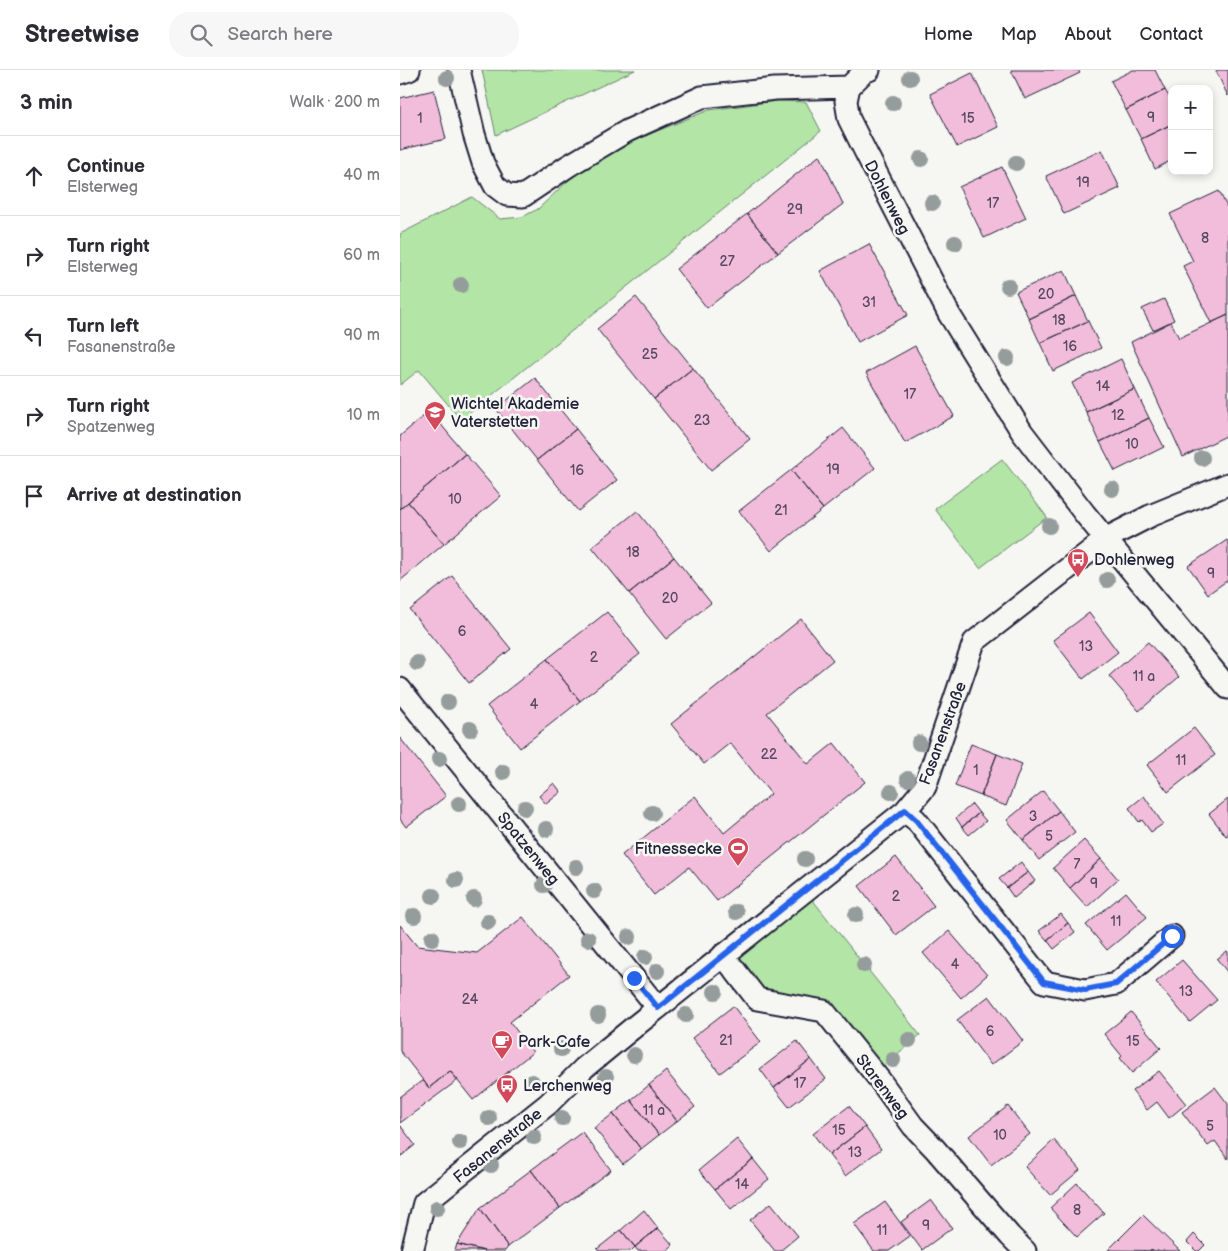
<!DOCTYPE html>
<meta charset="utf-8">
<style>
:root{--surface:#fff;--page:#f7f7f7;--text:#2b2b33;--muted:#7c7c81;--line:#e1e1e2}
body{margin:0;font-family:"Balsamiq Sans",sans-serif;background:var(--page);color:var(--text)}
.controls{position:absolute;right:15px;top:15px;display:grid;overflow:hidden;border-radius:10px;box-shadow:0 2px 8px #0003}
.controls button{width:45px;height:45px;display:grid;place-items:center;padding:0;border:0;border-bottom:1px solid var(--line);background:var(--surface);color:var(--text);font:25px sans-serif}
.stop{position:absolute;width:15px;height:15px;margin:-11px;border:4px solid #2563eb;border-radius:50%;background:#fff}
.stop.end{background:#2563eb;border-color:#fff;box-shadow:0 1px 5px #0008}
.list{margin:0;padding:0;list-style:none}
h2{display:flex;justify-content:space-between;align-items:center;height:65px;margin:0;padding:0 20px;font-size:21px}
h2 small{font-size:16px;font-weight:400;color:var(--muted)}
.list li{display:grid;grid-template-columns:32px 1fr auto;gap:15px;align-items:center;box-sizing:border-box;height:80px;padding:0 20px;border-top:1px solid var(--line)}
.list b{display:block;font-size:19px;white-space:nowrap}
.list p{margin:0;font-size:16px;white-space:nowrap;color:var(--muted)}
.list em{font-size:16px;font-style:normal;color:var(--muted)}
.icon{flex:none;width:28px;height:28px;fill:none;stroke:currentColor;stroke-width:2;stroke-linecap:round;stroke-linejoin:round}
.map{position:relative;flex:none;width:828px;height:1181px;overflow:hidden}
header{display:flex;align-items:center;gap:30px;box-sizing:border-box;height:70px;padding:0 25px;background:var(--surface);border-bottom:1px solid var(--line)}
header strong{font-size:24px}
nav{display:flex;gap:28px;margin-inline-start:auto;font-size:18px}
.search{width:350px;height:45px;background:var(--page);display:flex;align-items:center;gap:12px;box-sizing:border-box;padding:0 18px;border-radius:20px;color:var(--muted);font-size:19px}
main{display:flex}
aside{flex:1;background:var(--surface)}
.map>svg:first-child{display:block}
.green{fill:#b2e5a6;stroke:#6a8470}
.building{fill:#f1bdda;stroke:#22223b}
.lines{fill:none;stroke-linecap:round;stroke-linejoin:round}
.street-casing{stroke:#22223b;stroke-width:25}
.street{stroke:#f6f6f2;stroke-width:21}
.tree{fill:#959c9c}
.route{stroke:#2563eb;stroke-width:6}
.labels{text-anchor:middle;stroke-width:5;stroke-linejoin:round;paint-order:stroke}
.number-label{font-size:14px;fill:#564963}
.street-label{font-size:16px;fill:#22223b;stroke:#f6f6f2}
.poi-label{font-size:16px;fill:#22223b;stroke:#f6f6f2;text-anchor:start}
</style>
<header>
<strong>Streetwise</strong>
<div class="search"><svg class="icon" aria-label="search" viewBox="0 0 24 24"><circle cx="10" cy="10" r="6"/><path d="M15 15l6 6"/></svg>Search here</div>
<nav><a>Home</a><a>Map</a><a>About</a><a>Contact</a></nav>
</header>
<main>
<aside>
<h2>3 min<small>Walk · 200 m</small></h2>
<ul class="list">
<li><svg class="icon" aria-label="ahead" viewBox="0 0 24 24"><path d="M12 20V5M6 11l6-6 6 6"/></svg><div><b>Continue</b><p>Elsterweg</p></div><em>40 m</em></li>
<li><svg class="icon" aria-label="right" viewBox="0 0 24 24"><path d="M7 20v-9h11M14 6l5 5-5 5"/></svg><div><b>Turn right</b><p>Elsterweg</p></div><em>60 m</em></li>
<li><svg class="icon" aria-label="left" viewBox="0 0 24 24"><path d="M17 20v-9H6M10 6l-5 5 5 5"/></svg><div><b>Turn left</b><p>Fasanenstraße</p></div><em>90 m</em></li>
<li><svg class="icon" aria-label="right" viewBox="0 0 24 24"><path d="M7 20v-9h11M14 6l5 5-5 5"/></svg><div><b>Turn right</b><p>Spatzenweg</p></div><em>10 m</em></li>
<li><svg class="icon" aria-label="arrive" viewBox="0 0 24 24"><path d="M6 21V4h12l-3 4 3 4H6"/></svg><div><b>Arrive at destination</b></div></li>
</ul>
</aside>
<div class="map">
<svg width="828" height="1181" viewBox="0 0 828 1181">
<rect width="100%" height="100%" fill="#f6f6f2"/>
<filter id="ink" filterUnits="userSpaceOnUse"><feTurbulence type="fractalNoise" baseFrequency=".02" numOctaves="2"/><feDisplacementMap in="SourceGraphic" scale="10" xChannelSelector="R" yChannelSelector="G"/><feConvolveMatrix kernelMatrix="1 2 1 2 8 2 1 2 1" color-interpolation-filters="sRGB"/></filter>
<g filter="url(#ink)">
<path class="green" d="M82,0H235L96,65Z
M377,31L406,32L421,61L61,350L19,300L0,315V164L72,127L100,149L122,147L138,139L173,106L230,72L309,40Z
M602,389L647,447L580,498L535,439Z
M411,828L520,965L482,997L428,931L363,923L336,888Z"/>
<path class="building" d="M611,0H678L680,3L625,29Z
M733,0H755L765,20L726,40L711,11Z
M818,0H828V26L816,1Z
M572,3L598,57L557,77L530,24Z
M34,20L46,69L0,80V28Z
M765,20L772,32V54L741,69L726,40Z
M772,54V90L755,99L741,69Z
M702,80L720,118L664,144L646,106Z
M420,85L443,134L378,183L347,144Z
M602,97L626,148L584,168L559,117Z
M819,121L828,139V245L811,253L783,196L793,191L770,144Z
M347,144L378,183L307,238L276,199Z
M469,174L508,245L458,272L420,201Z
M664,200L676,226L629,249L616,222Z
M676,226L688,251L640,273L629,249Z
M236,227L293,298L254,329L197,259Z
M764,229L774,250L753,260L742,239Z
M828,245V365L783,387L731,272L771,252L779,268Z
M688,251L701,278L653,301L640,273Z
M515,276L554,346L505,373L466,303Z
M721,289L735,319L686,342L672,313Z
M293,298L350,369L311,400L254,329Z
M135,308L176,359L137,390L96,339Z
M735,319L749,348L700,372L686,342Z
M30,341L65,384L0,439V366Z
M749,348L764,377L715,401L700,372Z
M443,358L475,398L423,439L391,400Z
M176,359L217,410L178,441L137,390Z
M65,384L101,426L44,474L8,432Z
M391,400L423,439L371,481L339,441Z
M8,432L44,474L0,511V439Z
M237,441L274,487L229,523L192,477Z
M827,470L828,472V510L808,524L788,496Z
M274,487L311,533L266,569L229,523Z
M52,506L111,579L69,613L10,540Z
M207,542L240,584L180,631L147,589Z
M689,543L718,582L683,609L653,570Z
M401,549L433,590L367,643L408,694L434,673L465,712L317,831L289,797L254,825L222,785L295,726L324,763L371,724L330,673L304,694L271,654Z
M748,572L779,607L739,641L709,606Z
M147,589L180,631L120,678L87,636Z
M794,658L815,685L768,722L747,695Z
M0,668L46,726L6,757L0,749Z
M571,674L597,684L581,726L555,716Z
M597,684L622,694L606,736L581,726Z
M154,713L161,722L146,734L139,726Z
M643,721L659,741L623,770L607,750Z
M744,726L763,754L751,762L742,750L739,752L729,738Z
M828,729V765L826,766L809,744Z
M572,734L579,743L562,757L556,748Z
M659,741L675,762L639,790L623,770Z
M579,743L586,751L569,765L562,757Z
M684,770L701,789L670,818L653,798Z
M496,787L534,836L496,865L459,816Z
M701,789L718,809L687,837L670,818Z
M621,792L628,802L607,818L599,809Z
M628,802L635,811L614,828L607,818Z
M726,822L747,847L707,880L686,855Z
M661,844L668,853L647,870L639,861Z
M123,847L169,905L110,952L133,982L73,1030L50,1001L29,1018L0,981V855L17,876L77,883Z
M668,853L675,862L654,879L647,870Z
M549,861L587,905L561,928L523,883Z
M827,881L828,882V903L817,889Z
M782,890L817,930L790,952L756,912Z
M589,926L623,971L591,995L557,950Z
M333,936L361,972L320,1003L292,968Z
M731,942L761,978L732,1003L720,988L722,986L704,964Z
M397,971L411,989L374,1018L360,999Z
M411,989L426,1009L389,1037L374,1018Z
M50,1001L58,1010L0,1053V1027L23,1010L29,1018Z
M266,1001L295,1037L277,1051L249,1015Z
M759,1001L786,1034L769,1048L757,1032L747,1040L732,1021Z
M249,1015L277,1051L259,1065L231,1030Z
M815,1017L828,1034V1089L815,1071L808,1076L782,1042Z
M231,1030L259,1065L241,1079L213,1044Z
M449,1036L465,1057L429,1085L413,1064Z
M608,1036L630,1064L591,1095L569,1066Z
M213,1044L241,1079L223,1094L194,1058Z
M0,1055L15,1075L0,1087Z
M465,1057L481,1079L445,1106L429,1085Z
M182,1062L211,1100L160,1138L131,1100Z
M337,1069L353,1089L315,1119L299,1100Z
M654,1070L680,1100L650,1125L625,1097Z
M353,1089L369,1109L331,1139L315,1119Z
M131,1100L160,1138L108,1177L80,1138Z
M677,1113L704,1143L677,1167L650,1138Z
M531,1130L552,1158L522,1180L501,1152Z
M485,1132L510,1166L489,1181H474L454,1154Z
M371,1133L398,1166L380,1181H375L350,1150Z
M80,1138L108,1177L105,1181H84L57,1174Z
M244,1140L258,1158L235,1177L221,1160Z
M743,1145L780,1181L708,1180Z
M258,1158L273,1175L266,1181H238L235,1177Z
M221,1160L235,1177L231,1181H199L197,1179Z
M794,1164L805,1175L799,1181H796L787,1172Z
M57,1174L84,1181H55Z"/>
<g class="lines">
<g class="street-casing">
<path id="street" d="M59,0L74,64L83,93L95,116L107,125L123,126L168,96L227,61L302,27L375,19L449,17
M0,3L9,0
M449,17L446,31L449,49L465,81L549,244L622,362L685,444L828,618
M449,17L464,2L469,0
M0,619L258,938
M505,741L516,750L644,912L685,920L716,914L772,866
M323,885L357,929L424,941L479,1009L513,1056L535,1079L610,1166L625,1181
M12,1181L24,1133L148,1034L184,998L234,957L505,741L525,717L574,572L707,468L750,446L828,414"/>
</g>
<use href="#street" class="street"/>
</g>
<g class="tree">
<circle cx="47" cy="8" r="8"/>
<circle cx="510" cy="8" r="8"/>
<circle cx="493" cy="33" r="8"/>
<circle cx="521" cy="89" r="8"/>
<circle cx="616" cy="93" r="8"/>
<circle cx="532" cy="133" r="8"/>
<circle cx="555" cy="173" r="8"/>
<circle cx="61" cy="215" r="8"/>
<circle cx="608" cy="216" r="8"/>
<circle cx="607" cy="288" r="8"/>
<circle cx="802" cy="388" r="8"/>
<circle cx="712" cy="419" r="8"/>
<circle cx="649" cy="456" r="8"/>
<circle cx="707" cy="510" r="8"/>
<circle cx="17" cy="593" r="8"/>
<circle cx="48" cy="632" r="8"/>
<circle cx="70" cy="659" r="8"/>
<circle cx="519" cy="673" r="8"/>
<circle cx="39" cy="689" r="8"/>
<circle cx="103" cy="702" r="8"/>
<circle cx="508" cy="709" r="8"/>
<circle cx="491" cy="722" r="8"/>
<circle cx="59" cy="734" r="8"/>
<circle cx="125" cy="738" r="8"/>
<circle cx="252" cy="743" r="8"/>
<circle cx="146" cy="759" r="8"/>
<circle cx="405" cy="789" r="8"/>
<circle cx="176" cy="797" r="8"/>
<circle cx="56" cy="810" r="8"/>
<circle cx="144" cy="815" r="8"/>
<circle cx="194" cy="821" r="8"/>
<circle cx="33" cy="826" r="8"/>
<circle cx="74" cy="829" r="8"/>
<circle cx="336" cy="842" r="8"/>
<circle cx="456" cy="845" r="8"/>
<circle cx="14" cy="846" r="8"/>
<circle cx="88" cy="852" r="8"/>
<circle cx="229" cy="867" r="8"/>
<circle cx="32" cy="868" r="8"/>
<circle cx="188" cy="869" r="8"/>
<circle cx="245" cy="887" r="8"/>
<circle cx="464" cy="895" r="8"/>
<circle cx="257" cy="901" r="8"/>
<circle cx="315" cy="922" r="8"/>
<circle cx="198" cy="945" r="8"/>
<circle cx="286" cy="945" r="8"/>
<circle cx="509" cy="970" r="8"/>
<circle cx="161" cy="979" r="8"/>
<circle cx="234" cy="985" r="8"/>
<circle cx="493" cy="990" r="8"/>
<circle cx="206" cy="1007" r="8"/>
<circle cx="132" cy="1012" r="8"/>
<circle cx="89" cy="1048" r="8"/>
<circle cx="162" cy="1048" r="8"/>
<circle cx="134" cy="1067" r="8"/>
<circle cx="60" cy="1072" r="8"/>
<circle cx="91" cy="1095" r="8"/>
<circle cx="37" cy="1138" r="8"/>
</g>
</g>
<g class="lines" filter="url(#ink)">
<path class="route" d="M234,908L258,938L505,740L516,750L644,912L685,920L716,914L772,866"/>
</g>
<defs>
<g id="school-pin" transform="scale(1.125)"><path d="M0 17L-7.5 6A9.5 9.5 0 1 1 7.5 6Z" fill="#d1495b" stroke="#f6f6f2"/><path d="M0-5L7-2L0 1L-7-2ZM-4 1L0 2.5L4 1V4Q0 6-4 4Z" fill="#fff"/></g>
<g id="bus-pin" transform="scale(1.125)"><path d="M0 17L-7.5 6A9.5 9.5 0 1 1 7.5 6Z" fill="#d1495b" stroke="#f6f6f2"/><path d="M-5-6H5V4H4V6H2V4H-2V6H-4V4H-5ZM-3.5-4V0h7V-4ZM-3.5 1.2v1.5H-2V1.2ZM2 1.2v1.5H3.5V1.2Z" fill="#fff"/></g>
<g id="stadium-pin" transform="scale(1.125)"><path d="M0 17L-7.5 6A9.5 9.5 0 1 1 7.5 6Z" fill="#d1495b" stroke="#f6f6f2"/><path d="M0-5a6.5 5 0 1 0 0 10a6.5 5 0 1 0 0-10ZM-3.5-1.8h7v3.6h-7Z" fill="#fff"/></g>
<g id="cafe-pin" transform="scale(1.125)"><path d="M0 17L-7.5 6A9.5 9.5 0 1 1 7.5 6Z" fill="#d1495b" stroke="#f6f6f2"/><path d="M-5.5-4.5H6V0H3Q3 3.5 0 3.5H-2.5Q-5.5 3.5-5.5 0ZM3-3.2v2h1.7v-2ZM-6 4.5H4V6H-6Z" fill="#fff"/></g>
</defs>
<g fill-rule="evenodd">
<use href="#school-pin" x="35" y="342"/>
<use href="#bus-pin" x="678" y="489"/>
<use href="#stadium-pin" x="338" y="778"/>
<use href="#cafe-pin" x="102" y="971"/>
<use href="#bus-pin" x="107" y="1015"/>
</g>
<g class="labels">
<g class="number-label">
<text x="751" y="52">9</text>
<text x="20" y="53">1</text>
<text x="568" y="53">15</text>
<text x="683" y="117">19</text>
<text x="593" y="138">17</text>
<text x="395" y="144">29</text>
<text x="805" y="173">8</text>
<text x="327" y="196">27</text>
<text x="646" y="229">20</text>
<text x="469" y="237">31</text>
<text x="659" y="255">18</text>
<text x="670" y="281">16</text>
<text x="250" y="289">25</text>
<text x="703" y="321">14</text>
<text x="510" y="329">17</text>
<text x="718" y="350">12</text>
<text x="302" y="355">23</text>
<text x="732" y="379">10</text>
<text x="433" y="404">19</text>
<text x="177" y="405">16</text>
<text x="55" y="434">10</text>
<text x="381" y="445">21</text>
<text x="233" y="487">18</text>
<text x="811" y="508">9</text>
<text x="270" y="533">20</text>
<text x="62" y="566">6</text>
<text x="686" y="581">13</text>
<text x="194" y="592">2</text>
<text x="744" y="611">11 a</text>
<text x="134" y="639">4</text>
<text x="369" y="689">22</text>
<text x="781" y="695">11</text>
<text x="576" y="705">1</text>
<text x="633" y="751">3</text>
<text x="649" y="771">5</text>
<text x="677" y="799">7</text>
<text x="694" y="818">9</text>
<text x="496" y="831">2</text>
<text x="716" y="856">11</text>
<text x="555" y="899">4</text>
<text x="786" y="926">13</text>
<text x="70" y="934">24</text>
<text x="590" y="966">6</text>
<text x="326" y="975">21</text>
<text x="733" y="976">15</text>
<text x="400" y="1018">17</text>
<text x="254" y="1045">11 a</text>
<text x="810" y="1061">5</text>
<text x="439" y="1065">15</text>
<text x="600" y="1070">10</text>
<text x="455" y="1087">13</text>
<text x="342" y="1119">14</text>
<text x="677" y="1145">8</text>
<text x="526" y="1160">9</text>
<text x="482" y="1165">11</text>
</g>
<g class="street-label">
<text transform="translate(488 127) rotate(63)" y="6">Dohlenweg</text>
<text transform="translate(542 663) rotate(-70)" y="6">Fasanenstraße</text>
<text transform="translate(129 778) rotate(51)" y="6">Spatzenweg</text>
<text transform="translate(483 1016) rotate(53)" y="6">Starenweg</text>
<text transform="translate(97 1075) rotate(-39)" y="6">Fasanenstraße</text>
</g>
<g class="poi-label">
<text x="51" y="339">Wichtel Akademie<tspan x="51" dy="18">Vaterstetten</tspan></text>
<text x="694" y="495">Dohlenweg</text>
<text x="322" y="784" text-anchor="end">Fitnessecke</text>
<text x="118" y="977">Park-Cafe</text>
<text x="123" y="1021">Lerchenweg</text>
</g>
</g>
</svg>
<div class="controls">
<button>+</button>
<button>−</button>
</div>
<div class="stop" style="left:772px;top:866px"></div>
<div class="stop end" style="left:234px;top:908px"></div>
</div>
</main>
